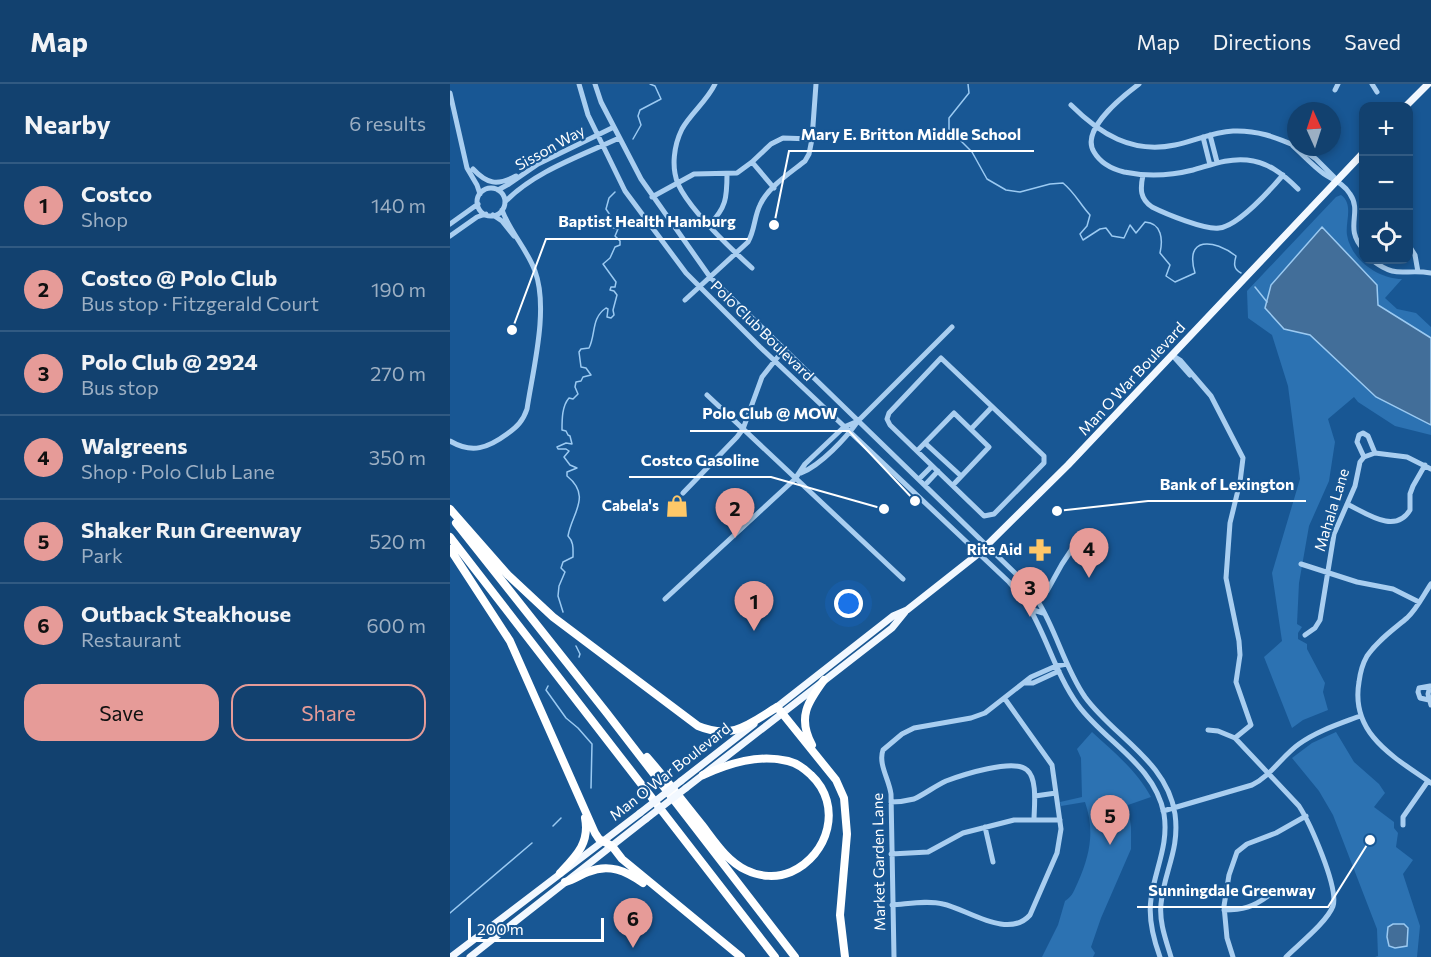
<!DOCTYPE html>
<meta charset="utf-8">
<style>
:root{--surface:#12416f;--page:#1f4c77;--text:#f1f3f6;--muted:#9cafc3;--line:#315a82;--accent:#e69b98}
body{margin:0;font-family:Commissioner,sans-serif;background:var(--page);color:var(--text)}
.controls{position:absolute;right:18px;top:18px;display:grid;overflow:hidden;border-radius:12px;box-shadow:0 3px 9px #0003}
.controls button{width:54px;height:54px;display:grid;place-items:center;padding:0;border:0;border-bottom:2px solid var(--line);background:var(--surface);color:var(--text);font:30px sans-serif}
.compass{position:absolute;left:837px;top:18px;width:54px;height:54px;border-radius:50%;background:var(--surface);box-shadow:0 3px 9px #0003;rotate:357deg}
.scale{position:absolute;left:18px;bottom:15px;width:136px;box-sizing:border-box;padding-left:6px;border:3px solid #fff;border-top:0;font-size:16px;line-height:21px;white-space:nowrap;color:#fff;-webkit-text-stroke:4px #185794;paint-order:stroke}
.you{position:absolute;left:399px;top:520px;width:21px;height:21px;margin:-15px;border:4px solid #fff;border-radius:50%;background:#1a73e8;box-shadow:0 0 0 9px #1a73e833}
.badge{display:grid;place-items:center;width:39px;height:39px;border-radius:50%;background:var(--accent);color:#111;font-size:20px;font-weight:700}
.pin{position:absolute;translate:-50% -50px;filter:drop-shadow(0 2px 3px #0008)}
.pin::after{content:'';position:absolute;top:32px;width:21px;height:18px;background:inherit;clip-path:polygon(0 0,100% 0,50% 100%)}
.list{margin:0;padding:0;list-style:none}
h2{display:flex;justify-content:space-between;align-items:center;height:78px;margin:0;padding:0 24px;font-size:26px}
h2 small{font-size:20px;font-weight:400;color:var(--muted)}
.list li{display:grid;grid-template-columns:39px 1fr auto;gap:18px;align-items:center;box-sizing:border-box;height:84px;padding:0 24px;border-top:2px solid var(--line)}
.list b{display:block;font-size:22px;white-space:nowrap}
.list p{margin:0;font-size:20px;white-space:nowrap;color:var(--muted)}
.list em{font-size:20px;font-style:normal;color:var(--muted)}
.actions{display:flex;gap:12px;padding:18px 24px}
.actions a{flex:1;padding:14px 0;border:2px solid var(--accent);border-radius:18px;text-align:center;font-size:21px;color:var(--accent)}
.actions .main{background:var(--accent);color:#111}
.icon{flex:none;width:33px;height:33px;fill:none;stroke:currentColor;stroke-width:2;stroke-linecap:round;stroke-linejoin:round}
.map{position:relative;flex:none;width:981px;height:873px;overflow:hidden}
header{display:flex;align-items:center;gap:36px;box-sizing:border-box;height:84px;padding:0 30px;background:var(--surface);border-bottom:2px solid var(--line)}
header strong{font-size:28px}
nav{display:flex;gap:33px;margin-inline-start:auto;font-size:21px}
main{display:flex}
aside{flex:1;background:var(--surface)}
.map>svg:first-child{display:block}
.green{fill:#2c72b2}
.water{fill:#426e99;stroke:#9bcaf2;stroke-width:1.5}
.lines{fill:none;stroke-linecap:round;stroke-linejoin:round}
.stream{stroke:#9bcaf2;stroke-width:1.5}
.minor{stroke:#a9cef0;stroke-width:5}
.major{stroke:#f2f8ff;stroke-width:7}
.highway{stroke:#fff;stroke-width:8}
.major-bridge{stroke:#f2f8ff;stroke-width:7}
.labels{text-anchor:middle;stroke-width:4.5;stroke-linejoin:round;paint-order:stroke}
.street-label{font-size:15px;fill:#fff;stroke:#185794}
.poi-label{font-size:15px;font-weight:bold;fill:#fff;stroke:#185794;text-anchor:end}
.leader{fill:none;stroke:#fff;stroke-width:2}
.callout-dot{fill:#fff;stroke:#185794;stroke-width:2}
.callout-label{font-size:16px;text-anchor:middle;font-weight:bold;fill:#fff;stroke:#185794;stroke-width:4.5;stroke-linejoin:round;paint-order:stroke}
</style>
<header>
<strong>Map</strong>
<nav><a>Map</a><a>Directions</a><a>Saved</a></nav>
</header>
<main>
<aside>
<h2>Nearby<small>6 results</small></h2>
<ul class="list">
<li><span class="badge">1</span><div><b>Costco</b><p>Shop</p></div><em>140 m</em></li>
<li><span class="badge">2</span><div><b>Costco @ Polo Club</b><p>Bus stop · Fitzgerald Court</p></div><em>190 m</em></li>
<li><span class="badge">3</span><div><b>Polo Club @ 2924</b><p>Bus stop</p></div><em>270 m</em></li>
<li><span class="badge">4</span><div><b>Walgreens</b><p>Shop · Polo Club Lane</p></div><em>350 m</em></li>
<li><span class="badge">5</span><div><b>Shaker Run Greenway</b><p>Park</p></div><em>520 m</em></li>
<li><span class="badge">6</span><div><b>Outback Steakhouse</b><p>Restaurant</p></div><em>600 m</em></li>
</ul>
<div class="actions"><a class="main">Save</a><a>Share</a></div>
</aside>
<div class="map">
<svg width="981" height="873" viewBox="0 0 981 873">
<rect width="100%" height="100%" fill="#185794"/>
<path class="green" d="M891,111C904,120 895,138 897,151C901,176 929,195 952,195L935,214L947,225L966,229L981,243V351L945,342L908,318L904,313L878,335L885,358L879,397L859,442L849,499L847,540L852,543L848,549V555L857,560V565L875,599L873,608L878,626L853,636L842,644L814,573L832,557L822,489L850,395L838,302L822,251L798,234L797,207L886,113Z
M642,648C664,668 687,687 701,713L678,721L681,743V765L651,834L641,863L645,869L643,873H592L608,841L615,817C623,812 624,806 628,798C640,771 645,747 635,718L611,722L610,718L632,713L631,674L627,665Z
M886,648L904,678L929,700L935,709L924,723L944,738V744L948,749L946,763L963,776L953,790L970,842L967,873H925L928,872L927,845L883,731L869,707L842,674L862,659Z"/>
<path class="water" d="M872,143L927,201L928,221L981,254V341L926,313L860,251L834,245L815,224L821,201Z
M943,840H954L958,844L957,862L945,864L939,862L937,853L938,843Z"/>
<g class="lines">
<path class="stream" d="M518,0L519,9L499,34V45L522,68L537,95L556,106L570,108L600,100L613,99C626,110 629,119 640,131L637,142L630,150L633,156L650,145L656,144L662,152L674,154L680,141L686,149L695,138C712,139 713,156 710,169L720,181L716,192L725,198L745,189C734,152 764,155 786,172C784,179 783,185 791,189
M183,55L191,41L188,32L190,26L211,15L205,2L200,0
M805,203L817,218
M113,528L108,512L109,502L115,488L111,484L113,478L123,473C123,465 124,458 118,452C122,429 142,412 117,392V388L127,384L120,381L114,373L119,367L116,365H108L107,363L116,359L122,360L120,352L118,351L116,347L112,346C112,335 112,322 119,314L123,315L128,310L125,303L126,298L131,297L133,293L141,291L136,284L131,283L129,268L131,265L139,264C146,250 141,234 156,224L158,225L157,233L161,234L164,231L163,226L167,211L164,207L160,206L161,203H165L166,198L153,180L160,174L165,163L170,161V157L165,152L168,145L160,143L154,138L160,131L156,125L159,114L165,108
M126,562L130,570L129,573
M98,602L96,606L116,634L128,644L142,660L141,704
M103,742L111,734
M0,829L82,759"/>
<path class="minor" d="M129,0L138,31L175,107L236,189L310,263L559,498C567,507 575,516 581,527C598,557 607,592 628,621C655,658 705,681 714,730C719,761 705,785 701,815C698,835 703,854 710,873
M145,0L151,18L191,95L260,193L566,490C574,499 582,508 589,519C607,549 615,584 635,613C664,653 717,677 725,730C730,766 714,787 711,820C709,838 716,856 721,873
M265,0C257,17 241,29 232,45C224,61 221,83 228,100C240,126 280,164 302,184
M689,0C673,12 630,46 644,68C651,80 662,85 674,88C698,93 719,92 743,86C761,81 778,74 797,76C818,78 833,90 848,105
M922,0L927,8
M885,6L888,0
M0,9L17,84L27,101L30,110
M621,21C650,50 682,70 725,61C744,57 763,48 783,47C807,46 825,53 846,62
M760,51L767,78
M753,53L760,81
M362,55L366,0
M843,62C853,71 863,82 874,90C883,96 893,99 900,110C913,129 893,144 914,166
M849,63L866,75L884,93
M302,78L324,104
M23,85C37,100 47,102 66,92
M693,91C690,105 690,115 702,123C716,130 755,146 769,144C788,142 821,105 833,91
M27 118a14 14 0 1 1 28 0a14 14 0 1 1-28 0Z
M48,106L59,100L88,80L164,43
M202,113L244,90L287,89L302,78L321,60L333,54L362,55L359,70L355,77C340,89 318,103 310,121C304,133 305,146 298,158L235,216
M55,118C85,87 131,72 169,54
M43,131L52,137L64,152
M0,140L28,120
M259,141C276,124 277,114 277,90
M0,152L27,133L36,130
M958,160L965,171L968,188
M922,176C948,196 953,184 981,189
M722,271L730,276L761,312L793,374L790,398L780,439L776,494L789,557L790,571L786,598L801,641L785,654
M724,273L740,291
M491,274L594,372V379L544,430L534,432L440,341L437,335L439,329Z
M257,311L453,495
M521,345L542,323
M0,357C22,370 38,364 57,350C67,343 73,337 77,325C83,285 99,225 85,187C77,165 60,148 52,126
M475,359L511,392
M467,367L504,329L539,363L503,401
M914,373L907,358L909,351L913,349L918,352L925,369
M351,389C371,381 396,354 408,337L502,243
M469,395L482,382
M475,401L488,387
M233,409L287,353L293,345L312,293L334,265
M897,420C916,429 945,451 960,426V410L963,402L975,381
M851,480L907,498L943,505L969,518
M981,500C974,510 967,525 957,534C944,545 928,556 917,572C913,579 910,590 909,598C900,650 944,673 981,699
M582,510L583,518L580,525L593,529
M215,515L345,395L355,380L394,343L408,337
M586,515L597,507L612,480L626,459
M855,551L865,544L870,536L884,450L905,402L910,378L914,373L925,369L957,373L981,385
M574,599H583L609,587
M980,602L978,610L981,621
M979,616L970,614L968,608L969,604L980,602
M758,646L768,647L785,654L849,722C860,739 889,804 883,822C877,838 849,860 836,873
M585,712L606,709
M441,718C449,718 456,717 464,715C475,710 485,702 496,697C512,691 564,674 577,686C588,695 584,724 584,736
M713,727L802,701C821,692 832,672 849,660C867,647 889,640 910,632
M953,741V733L978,697
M535,743L543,778
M441,770L478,768L513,749L564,736H610
M442,821C458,820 477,816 493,820C517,825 558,856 580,831L607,769L611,745L602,681L555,615
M774,826C793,826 803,823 818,812
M444,873L441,710C439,695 428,680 433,666L452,650L464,644L521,634L535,629L581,593L606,582L617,580
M783,873L777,854L774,822L779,791L787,768L797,760L826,749L856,732"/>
<path class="major" d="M956,22L978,0
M323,626L443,532L457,526L528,470L618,381L914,68
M231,697L304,640
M236,704L442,544L455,528
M1,873L190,729
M20,873L196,735"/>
<path class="highway" d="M0,425L58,491L103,533L248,642C282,656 298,641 327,623L332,629L386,696L394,714L397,750L390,831L395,873
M6,439L156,628L345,873
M0,453L325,873
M0,465L60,557L145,749L149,755L162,762L172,775L291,873
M362,661C347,633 358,618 374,596
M197,673C216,695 234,719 252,741C265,758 277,777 296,786C310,793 327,794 341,788C379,771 393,721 361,691C354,684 346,679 338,677C308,670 280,679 253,691
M110,789C126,772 140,759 135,734
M115,798C124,796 130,791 138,788C159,779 176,787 193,799"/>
<path class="major-bridge" d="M190,729L231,697
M196,735L236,704"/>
</g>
<defs>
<g id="shop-bare" transform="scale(1.8)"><path d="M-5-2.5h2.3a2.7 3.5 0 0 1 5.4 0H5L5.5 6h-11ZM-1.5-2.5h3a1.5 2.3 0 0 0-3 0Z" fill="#ffc868" stroke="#185794" stroke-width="2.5" paint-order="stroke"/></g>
<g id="pharmacy-bare" transform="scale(1.8)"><path d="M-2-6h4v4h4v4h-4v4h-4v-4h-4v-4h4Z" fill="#ffc868" stroke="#185794" stroke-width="2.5" paint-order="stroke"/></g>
</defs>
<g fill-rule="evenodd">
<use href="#shop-bare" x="227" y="422"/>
<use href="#pharmacy-bare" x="590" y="466"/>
</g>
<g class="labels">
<g class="street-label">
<text transform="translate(100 64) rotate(-29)" y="5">Sisson Way</text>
<text transform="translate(312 247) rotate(44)" y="5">Polo Club Boulevard</text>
<text transform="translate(682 295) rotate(-47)" y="5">Man O War Boulevard</text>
<text transform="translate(882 426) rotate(-73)" y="5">Mahala Lane</text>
<text transform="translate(220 688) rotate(-38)" y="5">Man O War Boulevard</text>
<text transform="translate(429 778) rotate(-91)" y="5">Market Garden Lane</text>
</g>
<g class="poi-label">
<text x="209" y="427">Cabela's</text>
<text x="572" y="471">Rite Aid</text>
</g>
</g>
<path class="leader" d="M324 141L339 67H584M62 246L96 155H298M465 417L399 347H240M434 425L321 393H179M607 427L698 417H856M920 756L878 823H687"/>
<g class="callout-dot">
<circle cx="324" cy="141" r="6"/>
<circle cx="62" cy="246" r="6"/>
<circle cx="465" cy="417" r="6"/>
<circle cx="434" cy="425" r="6"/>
<circle cx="607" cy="427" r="6"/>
<circle cx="920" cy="756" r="6"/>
</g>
<g class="callout-label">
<text x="461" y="56">Mary E. Britton Middle School</text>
<text x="197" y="143">Baptist Health Hamburg</text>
<text x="320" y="335">Polo Club @ MOW</text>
<text x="250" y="382">Costco Gasoline</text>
<text x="777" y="406">Bank of Lexington</text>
<text x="782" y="812">Sunningdale Greenway</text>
</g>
</svg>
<div class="controls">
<button>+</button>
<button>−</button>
<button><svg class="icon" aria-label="locate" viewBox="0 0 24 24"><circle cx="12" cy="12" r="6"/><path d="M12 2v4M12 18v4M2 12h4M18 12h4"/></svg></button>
</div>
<svg class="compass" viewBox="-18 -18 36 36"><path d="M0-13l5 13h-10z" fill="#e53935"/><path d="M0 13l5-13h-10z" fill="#9cafc3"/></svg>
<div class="scale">200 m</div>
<div class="you"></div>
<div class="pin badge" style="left:304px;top:547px">1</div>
<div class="pin badge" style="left:285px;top:454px">2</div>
<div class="pin badge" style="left:580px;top:533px">3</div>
<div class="pin badge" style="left:639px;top:494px">4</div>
<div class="pin badge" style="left:660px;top:761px">5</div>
<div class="pin badge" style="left:183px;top:864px">6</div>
</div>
</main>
